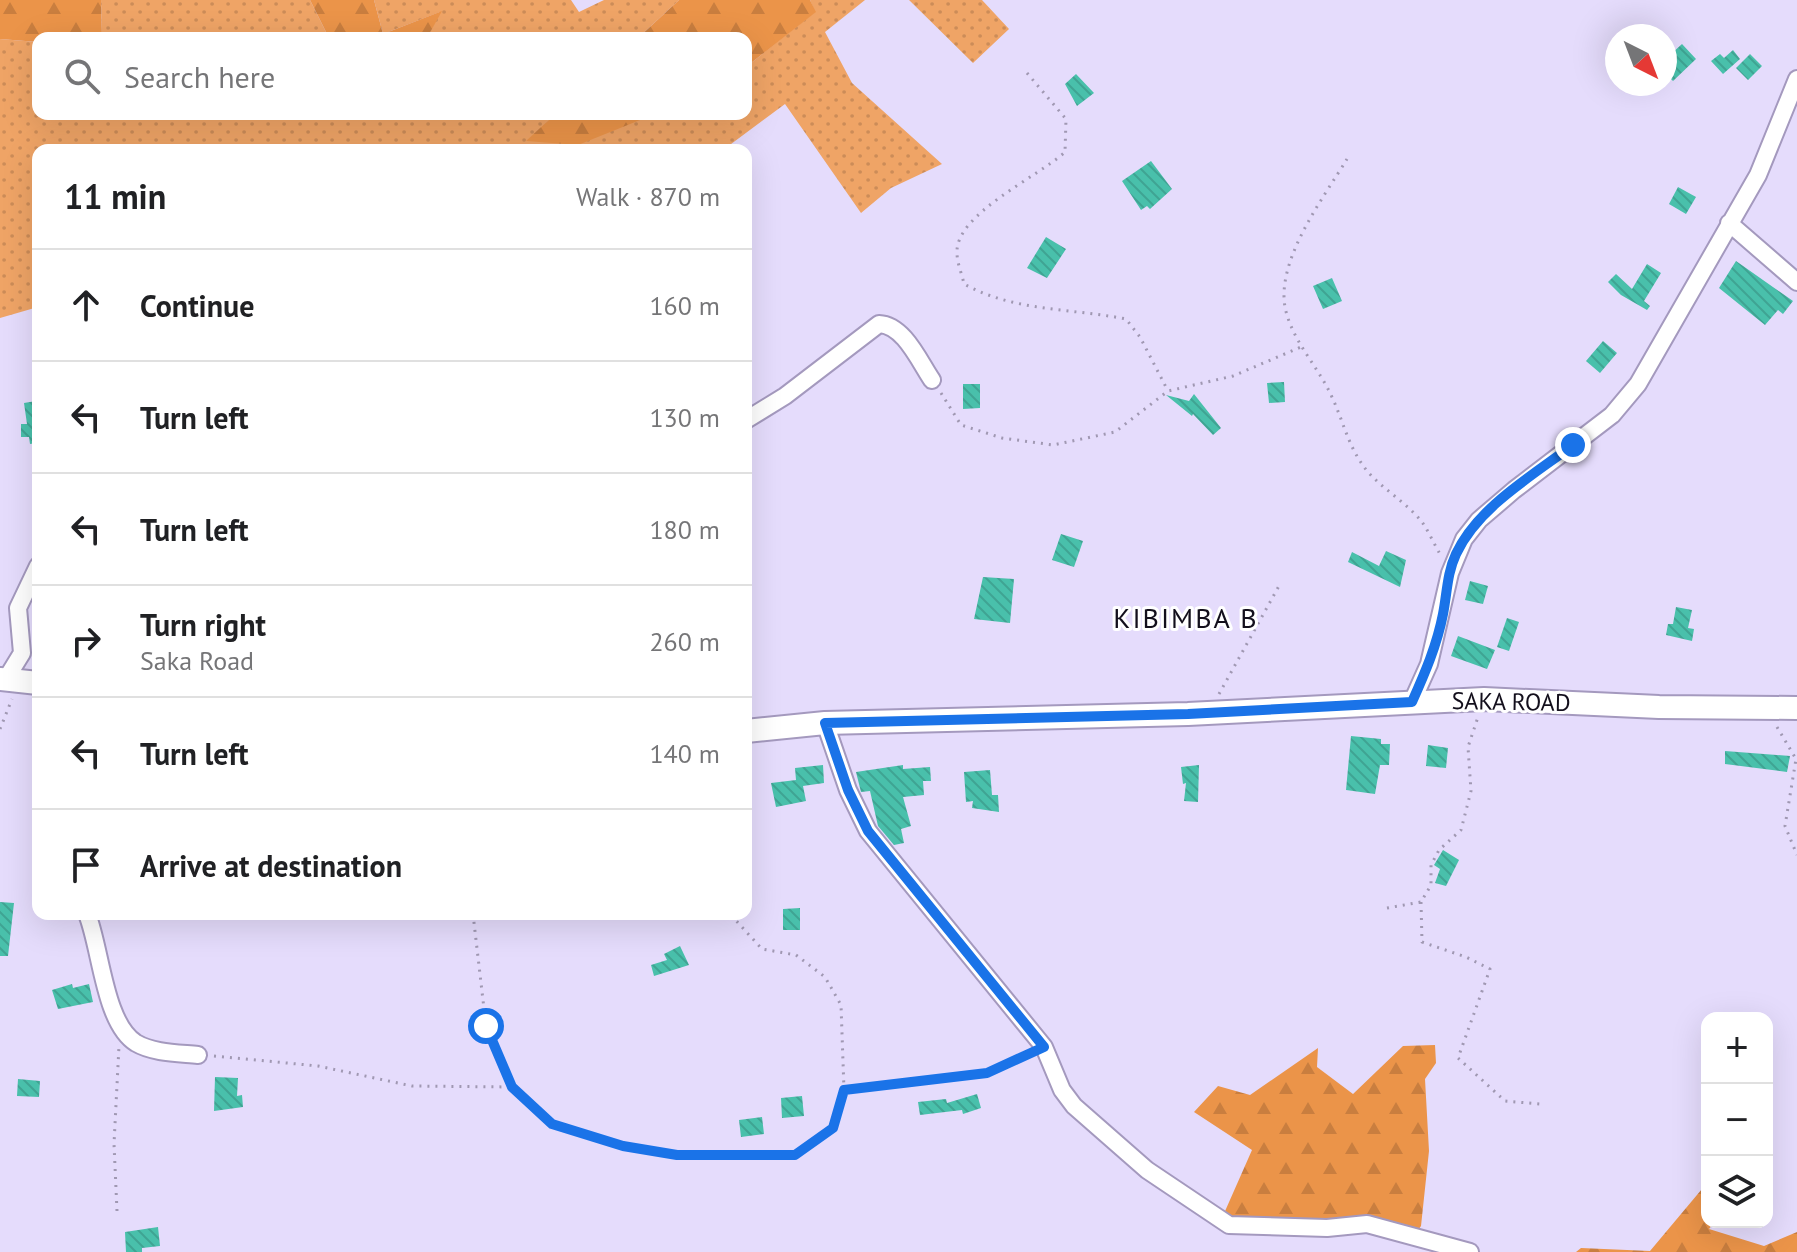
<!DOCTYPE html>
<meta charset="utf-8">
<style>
:root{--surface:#fff;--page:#f6f6f6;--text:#202124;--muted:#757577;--line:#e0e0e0}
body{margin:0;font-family:"PT Sans",sans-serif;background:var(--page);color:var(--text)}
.controls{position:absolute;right:24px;bottom:24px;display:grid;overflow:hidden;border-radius:16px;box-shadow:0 8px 32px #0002}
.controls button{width:72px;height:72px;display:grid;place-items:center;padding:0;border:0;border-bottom:2px solid var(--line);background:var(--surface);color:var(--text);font:40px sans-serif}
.compass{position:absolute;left:1605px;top:24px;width:72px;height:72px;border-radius:50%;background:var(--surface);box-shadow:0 8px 32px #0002;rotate:138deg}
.stop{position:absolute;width:24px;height:24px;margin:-18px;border:6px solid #1a73e8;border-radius:50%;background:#fff}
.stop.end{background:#1a73e8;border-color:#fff;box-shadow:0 2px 8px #0008}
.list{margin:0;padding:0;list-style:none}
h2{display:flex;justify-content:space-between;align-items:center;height:104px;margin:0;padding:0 32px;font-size:34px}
h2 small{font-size:26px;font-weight:400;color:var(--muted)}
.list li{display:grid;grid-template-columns:52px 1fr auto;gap:24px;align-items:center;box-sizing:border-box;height:112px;padding:0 32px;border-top:2px solid var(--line)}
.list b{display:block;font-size:30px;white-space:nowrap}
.list p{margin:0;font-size:26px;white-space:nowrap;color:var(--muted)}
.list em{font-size:26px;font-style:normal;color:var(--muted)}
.icon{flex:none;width:44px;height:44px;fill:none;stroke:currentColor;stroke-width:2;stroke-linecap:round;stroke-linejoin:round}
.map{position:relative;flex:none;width:1797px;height:1252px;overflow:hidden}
.search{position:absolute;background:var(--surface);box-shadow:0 8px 32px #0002;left:32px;top:32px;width:720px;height:88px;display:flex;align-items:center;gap:20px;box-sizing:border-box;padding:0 28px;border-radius:16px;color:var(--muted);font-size:30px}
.panel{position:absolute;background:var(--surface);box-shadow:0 8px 32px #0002;left:32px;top:144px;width:720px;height:776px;border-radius:16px}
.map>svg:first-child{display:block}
.grass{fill:url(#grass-dots)}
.forest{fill:url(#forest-firs)}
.building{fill:url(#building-back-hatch)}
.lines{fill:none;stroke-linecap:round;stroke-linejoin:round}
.street-casing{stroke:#a499be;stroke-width:20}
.secondary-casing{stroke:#a499be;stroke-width:26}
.path{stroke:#a098b2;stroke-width:3;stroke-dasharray:2 6;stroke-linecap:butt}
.street{stroke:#fff;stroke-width:16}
.secondary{stroke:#fff;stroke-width:22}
.route{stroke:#1a73e8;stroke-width:10}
.labels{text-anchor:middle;stroke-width:6;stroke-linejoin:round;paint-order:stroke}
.street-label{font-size:24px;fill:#130f1c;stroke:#fff}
.quarter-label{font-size:28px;letter-spacing:2px;fill:#130f1c;stroke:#fff}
</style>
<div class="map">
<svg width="1797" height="1252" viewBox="0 0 1797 1252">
<defs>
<pattern id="grass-dots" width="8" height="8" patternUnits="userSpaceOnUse" patternTransform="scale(2)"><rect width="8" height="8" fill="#efa466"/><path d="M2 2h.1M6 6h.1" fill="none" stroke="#cc8c58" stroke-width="1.8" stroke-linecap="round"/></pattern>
<pattern id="forest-firs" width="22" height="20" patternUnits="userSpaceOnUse" patternTransform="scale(2)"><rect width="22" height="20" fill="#eb9449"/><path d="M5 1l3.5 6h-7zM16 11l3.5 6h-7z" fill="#c97e3f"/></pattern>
<pattern id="building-back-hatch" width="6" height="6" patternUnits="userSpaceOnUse" patternTransform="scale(2)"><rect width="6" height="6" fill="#49c0ab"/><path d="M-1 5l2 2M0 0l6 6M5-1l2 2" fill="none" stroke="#3fa493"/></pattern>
</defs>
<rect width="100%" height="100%" fill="#e5dcfc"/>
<path class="grass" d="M101,0H310L329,38H102Z
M374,0H571L579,12L604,0H679L638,38H427L440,12L383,34Z
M810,0H865L825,32L852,83L942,164L891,188L861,213L785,104L723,150H38V307L0,318V39L38,42V114H555L527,141L655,114H746V67L815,12Z
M909,0H982L1009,29L973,63Z"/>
<path class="forest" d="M0,0H101L102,38H38V42L0,39Z
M310,0H374L383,34L442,11L427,38H329Z
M679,0H810L816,12L746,67V38H638Z
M555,114H655L578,145L526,141Z
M1435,1045L1436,1063L1425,1079L1429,1151L1421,1226L1416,1233L1222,1218L1252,1150L1194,1112L1218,1086L1250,1095L1318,1048L1317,1067L1353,1094L1403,1046Z
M1707,1183V1222H1715L1709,1229L1764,1246L1797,1232V1252H1576L1581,1248L1650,1251Z"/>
<path class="building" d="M1682,44L1696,59L1673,81L1665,73V48L1671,54Z
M1733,50L1740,59L1723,74L1711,61L1720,54L1724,58Z
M1750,54L1762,66L1748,80L1736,68Z
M1076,74L1094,93L1077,106L1065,84Z
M1151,161L1172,189L1150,209L1147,206L1141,210L1122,181Z
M1678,187L1696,197L1686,214L1669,204Z
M1046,237L1066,249L1047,278L1027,268Z
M1736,261L1793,301L1783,314L1778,310L1765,325L1719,288Z
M1647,264L1661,273L1644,301L1650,306L1647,310L1621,295L1608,282L1616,274L1632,289Z
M1332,278L1342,301L1323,309L1313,286Z
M1603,341L1617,353L1600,373L1586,361Z
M1284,382L1285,402L1269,403L1267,383Z
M963,384H980V408L963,409Z
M1194,394L1221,428L1213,435L1193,414L1192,416L1166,395L1189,401Z
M36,401L37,443L30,444L29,437H21V424H27L24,403Z
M1061,534L1083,541L1074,567L1052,560Z
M1386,551L1406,560L1400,587L1348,562L1352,552L1379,566Z
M983,577L1014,579L1010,623L974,619Z
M1470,581L1488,586L1483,604L1465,600Z
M1676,607L1692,610L1688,628L1694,629L1692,641L1666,635L1668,624H1673Z
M1507,618L1519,622L1509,651L1497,647Z
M1458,636L1495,650L1487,669L1451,656Z
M1351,736L1381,739V744H1390L1389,765H1380L1375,794L1346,790Z
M1428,745L1448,748L1446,768L1426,766Z
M1725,751L1790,756L1787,772L1725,764Z
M823,765L824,783L803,786L806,801L776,807L771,783L796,780L795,768Z
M903,765V769L930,767L931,781H923L924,795L903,797L911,826L901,829L904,843L894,845L878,826L870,791L861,792L856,772Z
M1199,765L1198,802L1184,801L1186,783L1183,784L1181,767Z
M990,770L992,795H998L999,812L972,808L973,801L966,802L964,772Z
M1443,850L1459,860L1446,886L1435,883L1440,869L1434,865Z
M0,902L14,903L8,956H0Z
M800,908V930H783V909Z
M680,946L689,965L654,976L651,965L667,960L664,954Z
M72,984L73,988L89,984L93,1002L58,1009L52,990Z
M215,1077L238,1078L237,1096L242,1095L243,1107L214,1111Z
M18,1079L40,1081L39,1097L17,1096Z
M977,1094L981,1108L963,1114L962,1110L920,1115L918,1102L946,1099L947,1103Z
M802,1096L804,1116L782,1118L781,1098Z
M762,1117L764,1134L741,1137L739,1120Z
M158,1227L160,1246L142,1248V1252H126L125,1232Z"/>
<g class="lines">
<g class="street-casing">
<path id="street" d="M1729,223L1797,282
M746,420L785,396L879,324C904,325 919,361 932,380
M6,679L22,653L18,608L38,566
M1412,702L1429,664L1450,573L1464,539L1479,520L1514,490L1612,415L1638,384L1758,175L1797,79
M825,723L848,790L868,831L1044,1047L1062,1090L1074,1106L1147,1170L1229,1225L1327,1228L1367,1224L1470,1252
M87,914C101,948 104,1023 136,1043C153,1053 178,1053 198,1055"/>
</g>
<g class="secondary-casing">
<path id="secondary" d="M0,679L38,683
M746,731L825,723L1188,714L1484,699L1659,707L1797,708"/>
</g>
<path class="path" d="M1027,73L1066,119L1065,152C1038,177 955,214 957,253C957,263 962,274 964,284C1015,312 1071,308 1126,319L1140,337L1168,391
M1347,159C1323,199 1271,266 1287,315C1296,345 1318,367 1331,395C1344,422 1348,448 1368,472C1384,490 1407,503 1422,522C1429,532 1434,544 1440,554
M941,393L961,425L1002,438L1053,445L1115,432L1168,391L1233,376L1301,347
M1219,694L1279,586
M1777,727L1796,759L1785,826L1797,855
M0,729L12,699
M1421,902L1422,942L1466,957L1490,969L1458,1058L1505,1101L1540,1104
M1387,908L1421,902L1431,885V865L1439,850L1461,830L1471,791L1468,747L1478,717
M473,914L486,1026L512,1087
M214,1056L318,1066L412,1086L512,1087L552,1124L623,1146L677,1155H795L833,1128L844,1090L841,1005L825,977L796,955L762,949L730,914
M844,1090L987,1073L1030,1054
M117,1211L114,1144L119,1046"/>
<use href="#street" class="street"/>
<use href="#secondary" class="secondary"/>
</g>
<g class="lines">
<path class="route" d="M486,1026L512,1087L552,1124L623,1146L677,1155H795L833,1128L844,1090L987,1073L1044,1047L868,831L848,790L825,723L1188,714L1412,702C1425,673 1437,645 1443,614C1447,594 1447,573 1456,554C1478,507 1532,476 1573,445"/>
</g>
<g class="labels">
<g class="street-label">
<text transform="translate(1511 702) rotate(1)" y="8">SAKA ROAD</text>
</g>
<g class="quarter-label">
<text x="1186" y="628">KIBIMBA B</text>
</g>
</g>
</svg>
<div class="controls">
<button>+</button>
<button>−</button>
<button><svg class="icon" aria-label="layers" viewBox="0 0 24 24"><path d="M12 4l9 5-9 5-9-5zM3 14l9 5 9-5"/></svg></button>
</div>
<svg class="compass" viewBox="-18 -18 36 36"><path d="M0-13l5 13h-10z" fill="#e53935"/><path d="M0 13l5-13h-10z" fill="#757577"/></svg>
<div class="stop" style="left:486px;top:1026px"></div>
<div class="stop end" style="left:1573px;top:445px"></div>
<div class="search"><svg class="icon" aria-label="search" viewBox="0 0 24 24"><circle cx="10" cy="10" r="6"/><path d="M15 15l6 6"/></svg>Search here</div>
<section class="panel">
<h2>11 min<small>Walk · 870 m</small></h2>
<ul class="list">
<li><svg class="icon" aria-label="ahead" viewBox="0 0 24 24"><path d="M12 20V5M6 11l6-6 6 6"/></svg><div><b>Continue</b></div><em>160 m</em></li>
<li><svg class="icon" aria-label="left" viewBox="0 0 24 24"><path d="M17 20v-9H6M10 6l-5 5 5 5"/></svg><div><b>Turn left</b></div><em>130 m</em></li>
<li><svg class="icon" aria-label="left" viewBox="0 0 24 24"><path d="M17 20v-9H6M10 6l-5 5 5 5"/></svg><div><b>Turn left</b></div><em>180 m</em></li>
<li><svg class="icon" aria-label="right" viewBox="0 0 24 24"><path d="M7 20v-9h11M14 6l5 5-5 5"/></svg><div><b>Turn right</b><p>Saka Road</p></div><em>260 m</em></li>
<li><svg class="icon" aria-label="left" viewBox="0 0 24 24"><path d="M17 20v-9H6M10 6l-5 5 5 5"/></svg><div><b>Turn left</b></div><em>140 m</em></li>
<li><svg class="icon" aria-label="arrive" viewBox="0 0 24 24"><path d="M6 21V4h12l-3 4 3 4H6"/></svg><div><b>Arrive at destination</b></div></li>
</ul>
</section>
</div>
